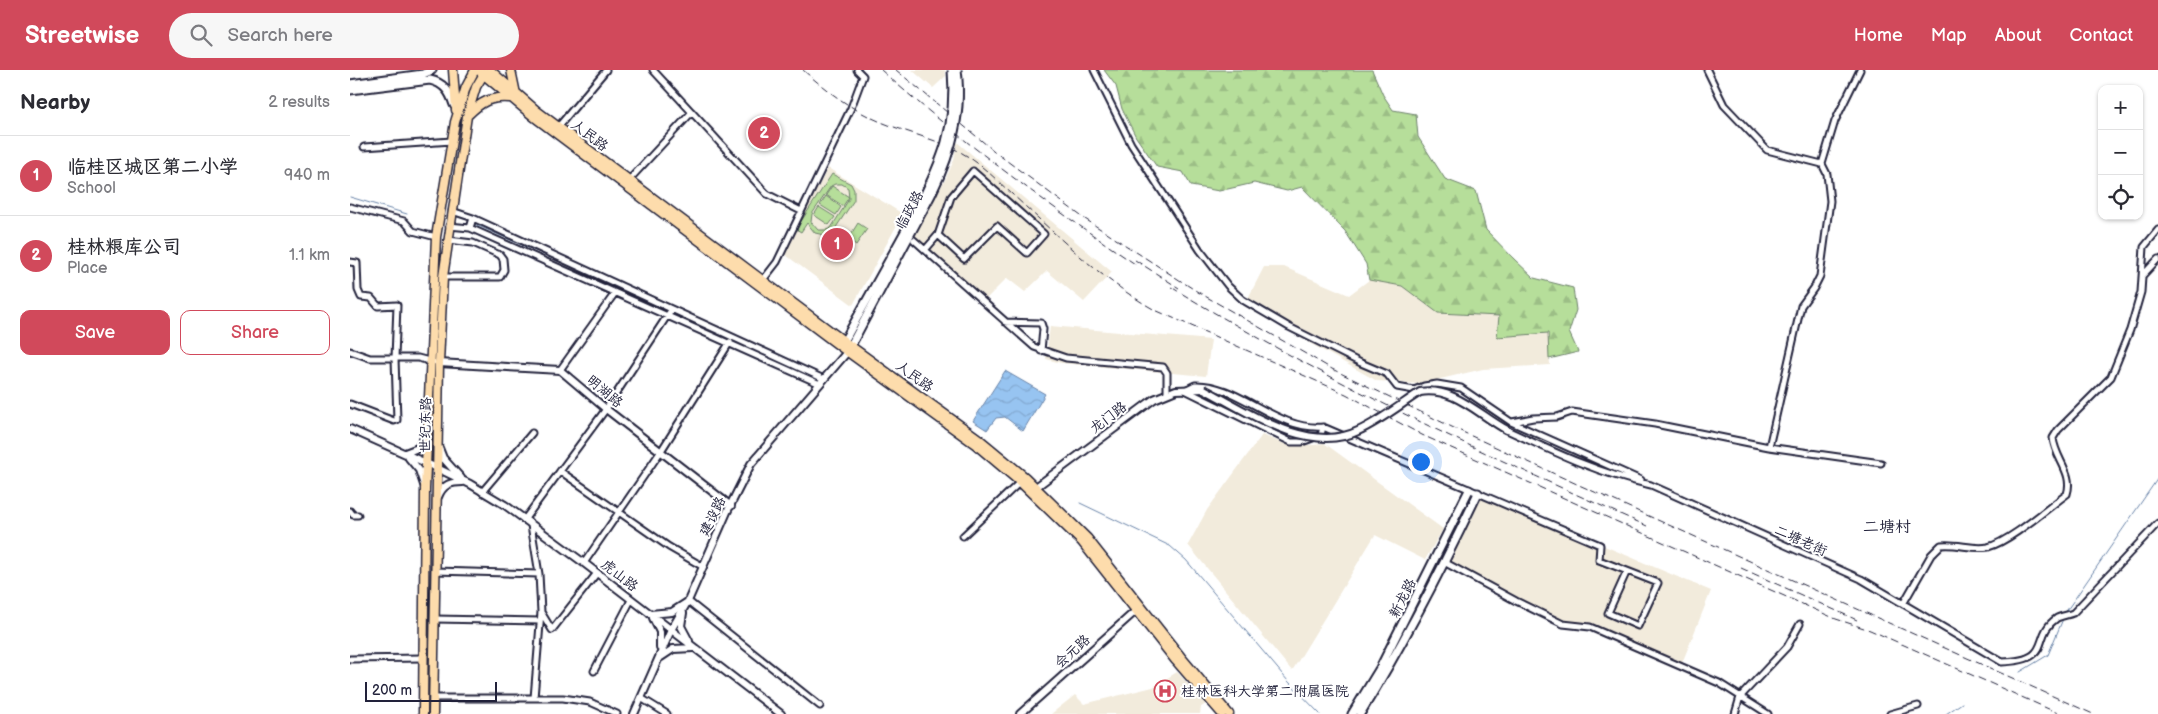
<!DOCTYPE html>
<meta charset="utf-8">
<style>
:root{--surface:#fff;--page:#f7f7f7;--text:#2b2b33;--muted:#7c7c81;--line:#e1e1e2;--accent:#d1495b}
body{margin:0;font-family:"Balsamiq Sans","LXGW WenKai TC",sans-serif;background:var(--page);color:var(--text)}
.controls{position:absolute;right:15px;top:15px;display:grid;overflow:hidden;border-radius:10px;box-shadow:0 1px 4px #0004}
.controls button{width:45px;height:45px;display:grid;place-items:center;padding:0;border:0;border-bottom:1px solid var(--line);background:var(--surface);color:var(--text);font:25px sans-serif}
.scale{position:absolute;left:15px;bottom:12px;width:132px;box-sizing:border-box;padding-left:5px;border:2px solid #22223b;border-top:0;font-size:14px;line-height:18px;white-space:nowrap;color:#22223b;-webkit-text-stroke:4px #fff;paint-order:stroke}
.you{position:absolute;left:1070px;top:391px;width:18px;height:18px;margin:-12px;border:4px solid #fff;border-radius:50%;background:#1a73e8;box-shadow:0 0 0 8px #1a73e833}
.badge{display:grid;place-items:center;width:32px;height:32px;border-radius:50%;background:var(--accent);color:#fff;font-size:16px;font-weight:700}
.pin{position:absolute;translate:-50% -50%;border:2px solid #fff;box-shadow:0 1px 5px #0006}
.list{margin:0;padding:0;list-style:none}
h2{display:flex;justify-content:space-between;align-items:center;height:65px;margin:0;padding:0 20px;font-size:21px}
h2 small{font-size:16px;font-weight:400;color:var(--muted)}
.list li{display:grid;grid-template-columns:32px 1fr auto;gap:15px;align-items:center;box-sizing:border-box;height:80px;padding:0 20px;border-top:1px solid var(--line)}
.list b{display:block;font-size:19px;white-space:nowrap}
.list p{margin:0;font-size:16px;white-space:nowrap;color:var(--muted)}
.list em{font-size:16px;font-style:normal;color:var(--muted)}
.actions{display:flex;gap:10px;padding:15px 20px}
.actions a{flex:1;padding:11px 0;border:1px solid var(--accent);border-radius:10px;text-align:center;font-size:18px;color:var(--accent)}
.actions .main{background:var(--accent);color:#fff}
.icon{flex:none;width:28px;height:28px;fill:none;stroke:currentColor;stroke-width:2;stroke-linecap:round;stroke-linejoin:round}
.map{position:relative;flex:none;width:1808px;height:644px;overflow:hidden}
header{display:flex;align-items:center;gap:30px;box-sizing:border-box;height:70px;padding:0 25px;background:var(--accent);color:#fff}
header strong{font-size:24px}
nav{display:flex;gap:28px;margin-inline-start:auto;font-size:18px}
.search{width:350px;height:45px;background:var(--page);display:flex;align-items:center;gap:12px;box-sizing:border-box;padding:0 18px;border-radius:28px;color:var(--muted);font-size:19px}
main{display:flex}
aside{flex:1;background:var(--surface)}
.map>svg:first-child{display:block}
.built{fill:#f2ebdc}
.forest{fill:url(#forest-firs);stroke:#6c806a}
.garden{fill:#b6de9a;stroke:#6c806a;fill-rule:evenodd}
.water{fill:url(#water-waves);stroke:#6883a8}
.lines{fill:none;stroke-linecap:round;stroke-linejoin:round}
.stream{stroke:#6883a8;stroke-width:1}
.minor-casing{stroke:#22223b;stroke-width:9}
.tertiary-casing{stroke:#22223b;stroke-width:10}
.secondary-casing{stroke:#22223b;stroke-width:11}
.primary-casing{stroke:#22223b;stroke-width:11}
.minor{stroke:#fff;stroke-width:5}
.tertiary{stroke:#fff;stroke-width:6}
.secondary{stroke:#fff;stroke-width:7}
.primary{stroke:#fddcac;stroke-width:8}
.rail{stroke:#22223b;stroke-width:1;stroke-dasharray:8 4;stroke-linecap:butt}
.tertiary-bridge-casing{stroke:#22223b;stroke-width:10;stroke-linecap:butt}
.secondary-bridge-casing{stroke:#22223b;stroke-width:11;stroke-linecap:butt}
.tertiary-bridge{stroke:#fff;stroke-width:6}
.secondary-bridge{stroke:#fff;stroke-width:7}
.labels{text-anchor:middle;stroke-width:4;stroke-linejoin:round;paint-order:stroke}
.street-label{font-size:14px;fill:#22223b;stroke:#fff}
.poi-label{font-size:14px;fill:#22223b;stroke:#fff;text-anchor:start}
.quarter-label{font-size:16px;fill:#22223b;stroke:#fff}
</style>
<header>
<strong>Streetwise</strong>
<div class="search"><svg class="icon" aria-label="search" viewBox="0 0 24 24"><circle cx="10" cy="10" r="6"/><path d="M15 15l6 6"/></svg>Search here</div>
<nav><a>Home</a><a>Map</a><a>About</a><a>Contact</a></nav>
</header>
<main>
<aside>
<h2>Nearby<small>2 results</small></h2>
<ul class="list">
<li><span class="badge">1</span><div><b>临桂区城区第二小学</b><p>School</p></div><em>940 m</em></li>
<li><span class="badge">2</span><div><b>桂林粮库公司</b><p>Place</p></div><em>1.1 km</em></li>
</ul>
<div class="actions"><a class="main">Save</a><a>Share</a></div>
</aside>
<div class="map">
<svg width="1808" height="644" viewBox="0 0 1808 644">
<defs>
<pattern id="forest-firs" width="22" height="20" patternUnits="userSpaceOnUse" patternTransform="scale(1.25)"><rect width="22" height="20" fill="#b6de9a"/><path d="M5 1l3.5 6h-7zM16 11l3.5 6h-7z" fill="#9cbe86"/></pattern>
<pattern id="water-waves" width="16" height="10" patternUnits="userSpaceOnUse" patternTransform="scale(1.25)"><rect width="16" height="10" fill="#97c4f1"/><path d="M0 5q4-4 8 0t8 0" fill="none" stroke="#82a8d0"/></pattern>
</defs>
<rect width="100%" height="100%" fill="#fff"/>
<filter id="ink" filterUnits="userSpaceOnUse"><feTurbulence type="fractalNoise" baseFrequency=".02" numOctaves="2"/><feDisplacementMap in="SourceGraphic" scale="10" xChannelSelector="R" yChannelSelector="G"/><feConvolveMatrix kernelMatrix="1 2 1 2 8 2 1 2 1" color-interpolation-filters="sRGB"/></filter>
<g filter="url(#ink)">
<path class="built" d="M562,0H595L596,6L583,18Z
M607,72L762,202L734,232L697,201L675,222L657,208L636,229L563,164L595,110L604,90Z
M478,98L553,144L503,235L433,183Z
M914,197H934L999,225L1019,210L1052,216L1088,243L1149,246L1148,267L1198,263L1200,295L1133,299L1069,314L1027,311L894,236Z
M700,256L861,270L856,306L711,293L696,289Z
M912,365L935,374L965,375L974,373L1093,459L1075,490L1025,465L942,601L838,475L857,440Z
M1129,423L1361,521L1332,593L1240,554L1217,552L1175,533L1097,490Z
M827,602L856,634L851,637L850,644H701L725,625L734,634L803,617Z"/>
<path class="forest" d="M754,0H1022L1033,25L1043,40L1066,44L1068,67L1095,109L1126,121L1136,160L1164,189L1184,208L1223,218L1226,240L1219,262L1228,282L1199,289L1198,263L1147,267L1149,246L1088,243L1052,216L1019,210L1016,194L995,161L952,117L937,121L904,113L869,121L841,116L833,102L807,97L786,67L772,39L766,16Z"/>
<path class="garden" d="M482,104L501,114L504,120V130L483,162L475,165L465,163L457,153L451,162L446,159ZM485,114H492L498,118L499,129L481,158L476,160H468L461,152L462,144L481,116Z
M482,116L499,127L493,136L476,125Z
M476,126L491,137L486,145L470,135Z
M469,137L485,147L479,155L464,145Z
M508,153L517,159L506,175L498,169Z"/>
<path class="water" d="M655,301L695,324L673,361L655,347L646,348L637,360L623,351Z"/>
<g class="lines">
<path class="stream" d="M0,127L57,144
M124,154L217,195
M226,199L313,240
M321,244L349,257
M730,433L820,476L836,490L938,611L970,644
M1715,543L1808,408
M1670,602L1698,585L1713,549
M1596,644L1612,633"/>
<g class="minor-casing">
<path id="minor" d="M303,0L417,124L451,141
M744,0L781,74L850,180L878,216L893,230L939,257L1011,293L1037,304L1047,317L1064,320L1074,316L1087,314L1111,318L1161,352L1291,410
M1357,0L1374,35L1417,80L1472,94
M208,57L256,0
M14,77L102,71
M279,110L342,42
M0,137L54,151L63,161L86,167
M102,141L123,148L120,158L470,314
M123,148L474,309
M99,156L120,158
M564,170L684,277L716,288L813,297L817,303V323
M575,180L588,165L601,127L623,101L694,164L677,183L647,156L614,189L588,165
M0,192L7,193L8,220L11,227L21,228L28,236L47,235L45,288L47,350L44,351L0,334
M1793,205L1808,189
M93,207H150L154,200L153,189L150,185L123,173L98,170
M413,210L427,192L501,38L513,6L507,0
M655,252L691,253L693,259L691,281
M0,281L20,288H68L83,292
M210,300L265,223
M845,315C888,313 926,361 973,357L971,365L952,372H941L835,320Z
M1162,352L1183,348L1207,347L1222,342L1305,354L1419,377L1531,393
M973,357L1250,475L1249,490L1308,513L1288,556L1258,543L1277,501
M1157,360C1204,382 1250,404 1301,415L1511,509L1652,592C1706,590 1680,567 1707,548C1711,546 1718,545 1723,543L1808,453
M1419,377L1451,236L1464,218L1470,206L1480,131L1477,104L1472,94L1485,51L1510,0
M210,401L319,477L352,496
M132,422L182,363
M0,441L3,445H8
M174,450L256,339L321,240
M181,455L189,504L191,542L184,628
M613,466L671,411
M1094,492L1166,531L1213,554L1240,557L1369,613L1418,644
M234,493L311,381L380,272
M85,501L189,504
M338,531L470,636
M1553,534L1581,485L1591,475C1607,473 1623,480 1638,477C1659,472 1698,438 1717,424C1724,403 1705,389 1703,368L1708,360L1761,307L1780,260L1791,222L1794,177L1808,160
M191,542L202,560L247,503
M85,549L190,551
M0,589L73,588
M244,601L281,530
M83,628H213L240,632L267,644
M291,628L317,644
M1385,644L1390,627L1437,577L1450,554
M1540,644L1568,636"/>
</g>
<g class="tertiary-casing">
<path id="tertiary" d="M89,293L210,300L256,339L381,436
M0,359L87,398L120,414L155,435L234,493L431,644
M89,378L93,388L111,408
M55,383L68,378L76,365
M59,388L69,400L74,415
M686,417L804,329L826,320L854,319
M88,427C93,414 101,412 113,412
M333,543L331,556L339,571
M300,544L322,542L336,533
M303,548L310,562V578
M311,587L323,579L343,578
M284,644L321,560L338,531L377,442L401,394L498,281
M670,644L789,538"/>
</g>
<g class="secondary-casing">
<path id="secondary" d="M0,14L73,4L82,0
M0,20L80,10C94,13 100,22 104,35
M492,275L567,140
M498,281L572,142
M1002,644L1030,598L1119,420
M1010,644C1054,573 1092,499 1128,423"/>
</g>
<g class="primary-casing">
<path id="primary" d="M103,0L106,40
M128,0L183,46L491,277L625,374L670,412L732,472L826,591L872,644
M140,0L187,41L495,272L629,369L675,407L737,468L831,587L879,644
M161,0L166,24
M118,45C131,32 141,26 160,28
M73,644L75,419L86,167L105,52L116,17L125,0
M83,644L89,293L93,207L117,46L126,17L135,2"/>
</g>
<use href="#minor" class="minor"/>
<use href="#tertiary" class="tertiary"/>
<use href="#secondary" class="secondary"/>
<use href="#primary" class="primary"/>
<path class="rail" d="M453,0C484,27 510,46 550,59C575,68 601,74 623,90C637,100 650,113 663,125C708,166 751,210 805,240L996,324L1072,365L1486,549L1520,560L1710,644
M531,0C612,72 698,135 788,196
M546,0L649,85L735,149L848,222L982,299L1106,359L1229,415L1743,644
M785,190L829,218
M821,217C974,310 1134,384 1297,456
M1391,498L1507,550"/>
<g class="tertiary-bridge-casing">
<path id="tertiary-bridge" d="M854,319C896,341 959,385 1008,361C1030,351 1050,335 1070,322C1103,316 1129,345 1157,360"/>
</g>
<g class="secondary-bridge-casing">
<path id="secondary-bridge" d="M567,140C592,91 607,57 602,0
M572,142C596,99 614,51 607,0"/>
</g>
<use href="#tertiary-bridge" class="tertiary-bridge"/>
<use href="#secondary-bridge" class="secondary-bridge"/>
</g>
</g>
<defs>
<g id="hospital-ring" transform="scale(1.125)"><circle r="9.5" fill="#fff" stroke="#d1495b" stroke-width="1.5"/><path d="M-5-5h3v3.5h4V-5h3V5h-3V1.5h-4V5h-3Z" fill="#d1495b"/></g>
</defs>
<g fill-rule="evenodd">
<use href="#hospital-ring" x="815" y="621"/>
</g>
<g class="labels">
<g class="street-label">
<text transform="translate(240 65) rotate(37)" y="5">人民路</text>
<text transform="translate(559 140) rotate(-61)" y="5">临政路</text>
<text transform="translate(565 306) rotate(36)" y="5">人民路</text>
<text transform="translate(255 321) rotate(40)" y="5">明湖路</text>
<text transform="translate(758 347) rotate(-37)" y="5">龙门路</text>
<text transform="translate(75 355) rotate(-89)" y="5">世纪东路</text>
<text transform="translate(362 446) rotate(-64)" y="5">建设路</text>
<text transform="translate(1451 470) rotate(24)" y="5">二塘老街</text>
<text transform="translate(270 505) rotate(38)" y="5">虎山路</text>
<text transform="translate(1052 528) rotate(-63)" y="5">新龙路</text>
<text transform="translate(722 581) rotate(-42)" y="5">会元路</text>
</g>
<g class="poi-label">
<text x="831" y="626">桂林医科大学第二附属医院</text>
</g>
<g class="quarter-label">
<text x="1537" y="462">二塘村</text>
</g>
</g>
</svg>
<div class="controls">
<button>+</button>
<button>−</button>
<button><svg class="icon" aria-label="locate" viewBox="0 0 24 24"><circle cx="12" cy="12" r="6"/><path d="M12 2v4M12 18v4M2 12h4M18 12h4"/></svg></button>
</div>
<div class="scale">200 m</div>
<div class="you"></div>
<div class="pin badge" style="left:487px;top:174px">1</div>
<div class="pin badge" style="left:414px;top:63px">2</div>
</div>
</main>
